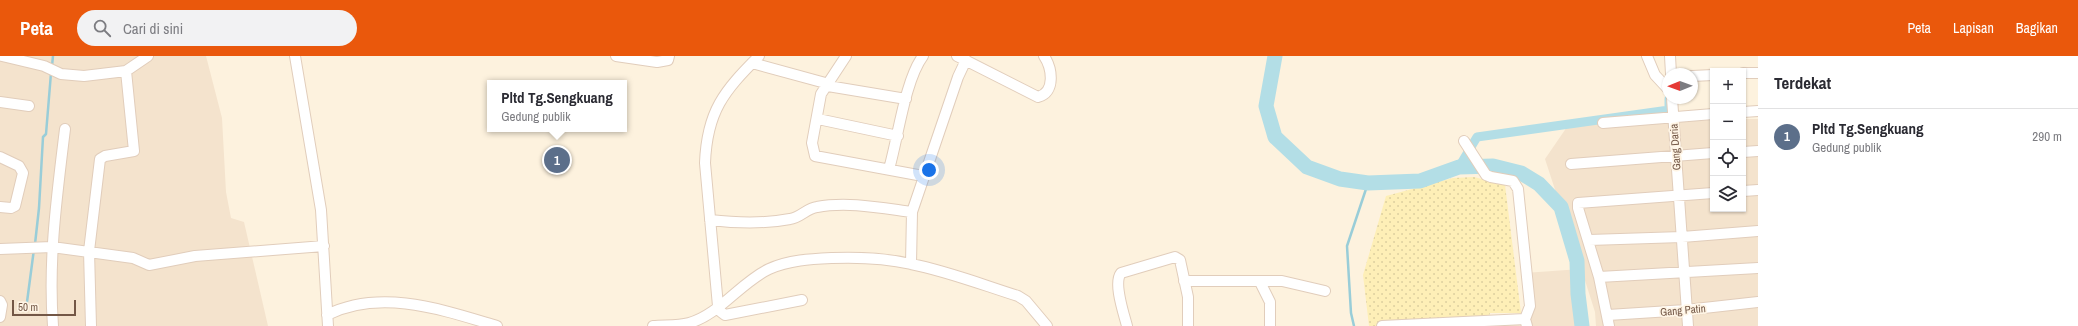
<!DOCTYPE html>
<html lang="id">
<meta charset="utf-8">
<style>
:root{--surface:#fff;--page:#f2f2f3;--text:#2b2b33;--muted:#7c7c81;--line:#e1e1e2;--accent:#ea580c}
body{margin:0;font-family:"Archivo Narrow",sans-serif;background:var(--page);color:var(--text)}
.controls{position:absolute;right:12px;top:12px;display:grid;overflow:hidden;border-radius:0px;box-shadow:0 1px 3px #0004}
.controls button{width:36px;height:36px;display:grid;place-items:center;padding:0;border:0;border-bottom:1px solid var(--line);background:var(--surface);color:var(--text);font:20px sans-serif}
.compass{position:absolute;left:1662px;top:12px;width:36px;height:36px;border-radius:50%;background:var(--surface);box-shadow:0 1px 3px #0004;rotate:269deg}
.scale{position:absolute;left:12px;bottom:10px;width:64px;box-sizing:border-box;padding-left:4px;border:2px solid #735746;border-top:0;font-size:11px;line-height:14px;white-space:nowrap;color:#735746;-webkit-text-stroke:3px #fff5e5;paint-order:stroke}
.you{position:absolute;left:929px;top:114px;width:14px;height:14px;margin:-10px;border:3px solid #fff;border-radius:50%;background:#1a73e8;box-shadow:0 0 0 6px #1a73e833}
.badge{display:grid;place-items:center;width:26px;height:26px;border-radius:50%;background:var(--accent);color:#fff;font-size:13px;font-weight:700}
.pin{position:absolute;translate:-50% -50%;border:2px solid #fff;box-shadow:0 1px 4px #0006}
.popup{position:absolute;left:487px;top:24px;width:140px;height:52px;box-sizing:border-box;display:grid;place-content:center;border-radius:0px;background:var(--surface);filter:drop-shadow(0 1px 3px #0005);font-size:13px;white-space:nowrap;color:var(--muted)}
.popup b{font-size:15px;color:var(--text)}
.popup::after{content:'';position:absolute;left:50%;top:100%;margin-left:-8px;border:8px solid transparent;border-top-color:var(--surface)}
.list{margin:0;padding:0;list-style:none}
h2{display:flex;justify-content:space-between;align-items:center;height:52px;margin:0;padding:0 16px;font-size:17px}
h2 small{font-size:13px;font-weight:400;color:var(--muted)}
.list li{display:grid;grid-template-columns:26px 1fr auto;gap:12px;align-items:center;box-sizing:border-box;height:56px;padding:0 16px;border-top:1px solid var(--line)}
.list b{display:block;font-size:15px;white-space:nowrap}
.list p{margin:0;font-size:13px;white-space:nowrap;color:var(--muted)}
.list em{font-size:13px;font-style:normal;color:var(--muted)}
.icon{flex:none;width:22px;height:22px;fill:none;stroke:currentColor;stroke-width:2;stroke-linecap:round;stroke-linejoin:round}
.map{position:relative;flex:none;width:1758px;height:270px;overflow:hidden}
header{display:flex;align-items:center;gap:24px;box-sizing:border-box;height:56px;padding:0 20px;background:var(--accent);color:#fff}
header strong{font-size:19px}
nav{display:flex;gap:22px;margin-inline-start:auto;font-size:14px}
.search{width:280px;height:36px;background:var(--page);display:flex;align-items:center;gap:10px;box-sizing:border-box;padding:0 14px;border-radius:22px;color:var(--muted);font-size:15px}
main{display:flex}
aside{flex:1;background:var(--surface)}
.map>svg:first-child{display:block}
.residential{fill:#f4e3cd}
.sand{fill:url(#sand-dots)}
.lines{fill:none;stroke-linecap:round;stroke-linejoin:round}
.stream{stroke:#99cdd8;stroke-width:2.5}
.canal{stroke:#b3dee6;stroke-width:9}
.river{stroke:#b3dee6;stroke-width:15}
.minor-casing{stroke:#e1cdbb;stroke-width:12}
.minor{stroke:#fff;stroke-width:10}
.labels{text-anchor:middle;stroke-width:3.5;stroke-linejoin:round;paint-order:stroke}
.street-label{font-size:11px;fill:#735746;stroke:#fff5e5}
</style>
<header>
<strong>Peta</strong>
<div class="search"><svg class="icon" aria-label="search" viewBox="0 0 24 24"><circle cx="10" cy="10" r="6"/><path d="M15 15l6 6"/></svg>Cari di sini</div>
<nav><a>Peta</a><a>Lapisan</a><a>Bagikan</a></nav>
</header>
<main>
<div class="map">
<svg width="1758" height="270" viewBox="0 0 1758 270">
<defs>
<pattern id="sand-dots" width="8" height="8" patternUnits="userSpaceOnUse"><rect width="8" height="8" fill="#feefb7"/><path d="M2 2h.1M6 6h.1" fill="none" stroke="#ddcf9f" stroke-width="1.8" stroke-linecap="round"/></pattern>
</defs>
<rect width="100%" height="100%" fill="#fdf2de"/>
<path class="residential" d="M0,0H206L222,62L226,136L231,162L244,166L268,270H0Z
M1743,63H1758V270H1596L1595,256L1582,215L1588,270H1492L1493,268L1529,269L1524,217L1581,213L1545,103L1569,68L1713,64V153H1743Z"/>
<path class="sand" d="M1474,121L1505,129L1521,257H1490L1486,270H1369L1363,219L1386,140L1453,122Z"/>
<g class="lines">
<path class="stream" d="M52,10L53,0
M35,188L39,152L43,81L46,78L51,17
M27,246L34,193
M1354,270L1351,257L1347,190L1368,127"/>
<path class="canal" d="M1459,111L1477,81L1669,54V43"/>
<path class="river" d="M1275,0L1266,50L1275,81L1307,111L1340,123L1368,127L1420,125L1459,111L1493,110L1521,117L1539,128L1561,151L1577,205L1578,238L1582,270"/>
<g class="minor-casing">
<path id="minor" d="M2,0L44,10L61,18L84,20L126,15L148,0
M295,0L321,154L328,270
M616,0L657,6L668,4L669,0
M759,0C724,35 707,55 705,107L718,250L721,256L725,259L802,244
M846,0L821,38L812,87L815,100L923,120
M957,0L1038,41C1056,36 1052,12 1044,0
M1647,0L1655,19L1668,33
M1670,0L1671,18
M752,7L829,28
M1743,17H1758
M1692,20L1713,19
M828,30L906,43
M1672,42L1688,270
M0,46L29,50
M1743,56L1758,55
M818,63L898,80
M1603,67L1713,58
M1464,85L1486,119L1491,121L1513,125L1518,133L1530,250L1525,263L1527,270
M1743,96L1758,95
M0,101L19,110L23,117L15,150L11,152L0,151
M1571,108L1713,97
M889,113C898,82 905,24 923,0
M1743,135L1758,134
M710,164C736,167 764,168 790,163C800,162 807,152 817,151C847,145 882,152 912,156
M1589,184L1682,181L1758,175
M0,193L52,191L133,202L149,209L195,200L324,190
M911,208L912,156L958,21L966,4
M1599,221L1758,212
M1184,225H1282L1325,235
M1260,226L1270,246V270
M0,245L2,249L0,261
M327,259C381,232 443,254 497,270
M1608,259L1686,254L1758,246
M53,270C48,203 57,139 65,73
M91,270L89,195L100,103L105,100L134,95L126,15
M653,270C665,269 678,270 689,267C719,259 741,226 769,213C789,204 811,203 832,202C858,201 885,202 911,208C947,215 983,229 1018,240L1026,245L1047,270
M1127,270C1124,258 1113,227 1121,217L1175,201L1180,204L1188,241V270
M1382,270L1525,263
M1609,270L1599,221L1578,152V147L1713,137"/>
</g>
<use href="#minor" class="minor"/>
</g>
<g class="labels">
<g class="street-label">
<text transform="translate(1675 91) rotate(-94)" y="4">Gang Daria</text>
<text transform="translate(1683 254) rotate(-5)" y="4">Gang Patin</text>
</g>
</g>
</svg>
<div class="controls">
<button>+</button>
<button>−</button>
<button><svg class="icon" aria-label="locate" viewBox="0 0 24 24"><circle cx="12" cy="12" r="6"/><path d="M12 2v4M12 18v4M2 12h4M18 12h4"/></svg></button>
<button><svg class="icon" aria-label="layers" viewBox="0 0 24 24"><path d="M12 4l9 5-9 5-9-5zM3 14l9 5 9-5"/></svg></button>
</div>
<svg class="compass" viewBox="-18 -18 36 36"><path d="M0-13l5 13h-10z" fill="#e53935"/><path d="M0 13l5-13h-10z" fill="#7c7c81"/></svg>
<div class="scale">50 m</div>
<div class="you"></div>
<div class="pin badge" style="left:557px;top:104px;background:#5c6f8a">1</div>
<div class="popup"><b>Pltd Tg.Sengkuang</b>Gedung publik</div>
</div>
<aside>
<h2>Terdekat<small></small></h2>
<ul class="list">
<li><span class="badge" style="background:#5c6f8a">1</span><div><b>Pltd Tg.Sengkuang</b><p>Gedung publik</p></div><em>290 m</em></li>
</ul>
</aside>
</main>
